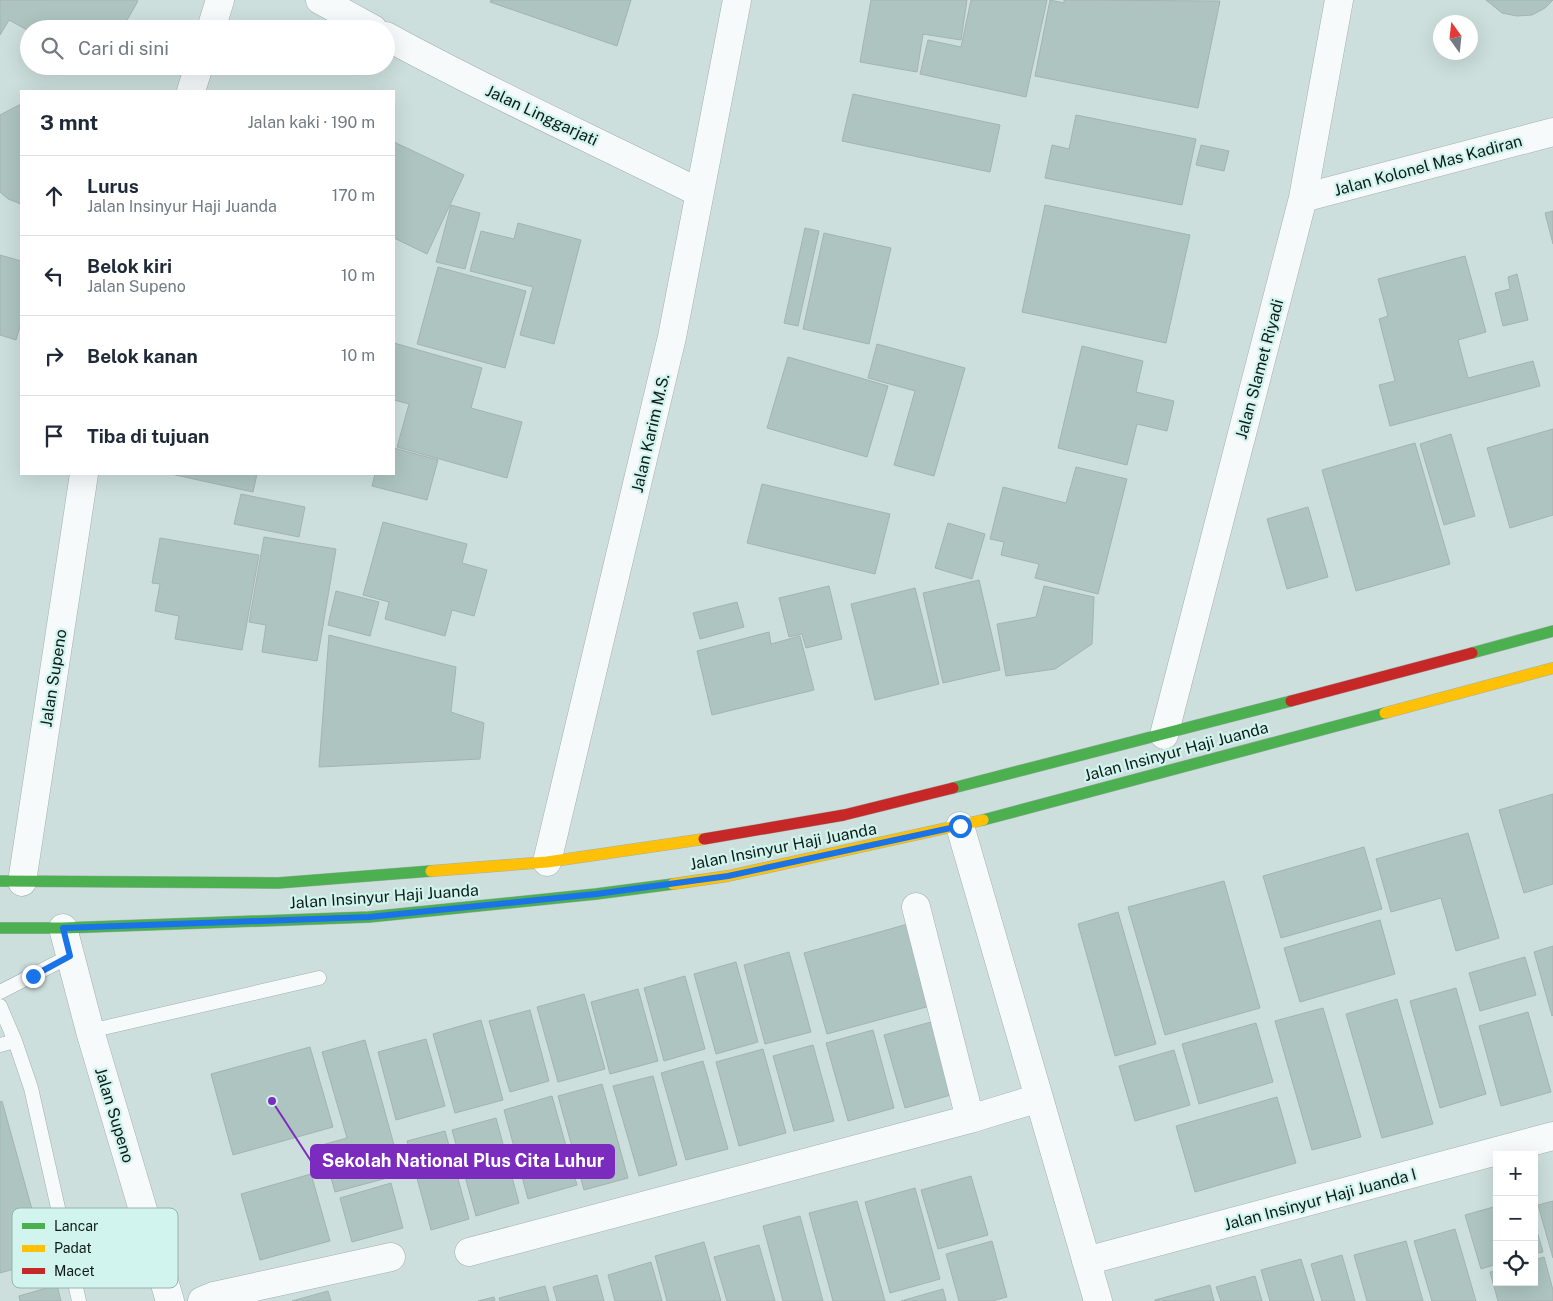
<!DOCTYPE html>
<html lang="id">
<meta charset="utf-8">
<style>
:root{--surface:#fff;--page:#f6f6f7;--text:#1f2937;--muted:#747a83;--line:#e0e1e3}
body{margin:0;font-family:"Public Sans",sans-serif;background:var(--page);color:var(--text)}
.controls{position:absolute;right:15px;bottom:15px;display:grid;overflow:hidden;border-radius:0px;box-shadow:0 5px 20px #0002}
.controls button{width:45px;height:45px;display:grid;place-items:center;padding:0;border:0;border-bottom:1px solid var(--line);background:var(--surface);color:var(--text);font:25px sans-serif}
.compass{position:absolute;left:1433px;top:15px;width:45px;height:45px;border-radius:50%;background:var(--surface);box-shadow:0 5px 20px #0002;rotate:345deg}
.stop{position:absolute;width:15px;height:15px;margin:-11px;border:4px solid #1a73e8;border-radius:50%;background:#fff}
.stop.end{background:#1a73e8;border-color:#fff;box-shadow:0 1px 5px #0008}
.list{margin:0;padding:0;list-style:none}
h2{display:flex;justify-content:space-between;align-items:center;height:65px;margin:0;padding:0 20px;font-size:21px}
h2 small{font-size:16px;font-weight:400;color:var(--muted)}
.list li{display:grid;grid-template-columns:32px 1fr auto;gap:15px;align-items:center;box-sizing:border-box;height:80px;padding:0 20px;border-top:1px solid var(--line)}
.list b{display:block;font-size:19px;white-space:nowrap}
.list p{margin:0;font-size:16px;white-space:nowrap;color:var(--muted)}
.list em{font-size:16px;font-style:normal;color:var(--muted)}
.icon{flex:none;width:28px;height:28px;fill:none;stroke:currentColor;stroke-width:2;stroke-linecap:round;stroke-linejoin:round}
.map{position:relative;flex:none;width:1553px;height:1301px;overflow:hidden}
.search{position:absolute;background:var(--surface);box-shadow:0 5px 20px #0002;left:20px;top:20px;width:375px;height:55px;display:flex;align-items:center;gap:12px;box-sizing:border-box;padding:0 18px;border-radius:28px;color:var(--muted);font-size:19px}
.panel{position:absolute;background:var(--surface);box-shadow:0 5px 20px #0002;left:20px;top:90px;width:375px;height:385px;border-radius:0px}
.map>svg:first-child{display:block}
.building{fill:#adc4c0;stroke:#a4b3b1}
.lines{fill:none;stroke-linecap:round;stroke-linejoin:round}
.lane-casing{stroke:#a1b0ad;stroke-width:15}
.street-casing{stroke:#a1b0ad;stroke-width:29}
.fast-casing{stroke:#a1b0ad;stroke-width:12}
.slow-casing{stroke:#a1b0ad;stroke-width:12}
.jam-casing{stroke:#a1b0ad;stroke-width:12}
.lane{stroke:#f7fafa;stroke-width:14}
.street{stroke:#f7fafa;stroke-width:28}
.fast{stroke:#4caf50;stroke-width:11}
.slow{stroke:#ffc107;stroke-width:11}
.jam{stroke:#c62828;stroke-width:11}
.route{stroke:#1a73e8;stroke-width:6}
.labels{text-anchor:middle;stroke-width:4.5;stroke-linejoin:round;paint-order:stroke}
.street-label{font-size:16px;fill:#0e1b19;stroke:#d1f4ee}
.key{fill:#d1f4ee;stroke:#96b3ae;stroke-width:1}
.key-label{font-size:14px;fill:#0e1b19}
.leader{fill:none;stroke:#7b2cbf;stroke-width:2}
.callout-dot{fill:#7b2cbf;stroke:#d1f4ee;stroke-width:2}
.callout{fill:#7b2cbf;stroke:#7b2cbf;stroke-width:2}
.callout-label{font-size:18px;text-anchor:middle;font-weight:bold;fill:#fff}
</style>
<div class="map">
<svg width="1553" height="1301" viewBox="0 0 1553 1301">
<rect width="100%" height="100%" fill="#ccdfdc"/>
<path class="building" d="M0,0H136L138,1L122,29H29V31L9,20L0,35Z
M491,0H631L617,46L490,2Z
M871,0H967L961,40L923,34L917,72L860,62Z
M971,0H1047L1026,97L920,74L928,40L961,47Z
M1050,0L1064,3V0L1220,1L1198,108L1035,76Z
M1486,0H1553L1545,8L1532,15L1517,16L1502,13Z
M853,94L1000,125L990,172L842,141Z
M21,104V204L8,199L0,192V115Z
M1076,115L1196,139L1182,205L1045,178L1052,145L1069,149Z
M394,142L464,175L427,254L394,238Z
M1201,145L1229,151L1224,171L1196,165Z
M451,205L480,213L465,269L436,262Z
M1045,205L1190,235L1166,343L1022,312Z
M1553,211V244L1545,213Z
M518,223L581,240L554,344L520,335L533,287L470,271L481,231L514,239Z
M805,228L819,231L798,326L784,323Z
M824,233L891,248L869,344L803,329Z
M0,255L21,261V323L16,340L0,335Z
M1465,256L1486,332L1458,340L1468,378L1533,361L1540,386L1390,426L1379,385L1395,381L1379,319L1388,316L1378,279Z
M438,267L526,291L505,368L417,344Z
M1517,274L1528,320L1503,326L1495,293L1510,289L1508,277Z
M394,343L482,368L471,408L522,422L507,478L397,447L409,404L394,400Z
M877,344L965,368L934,476L894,465L915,391L868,378Z
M1082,346L1143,361L1136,392L1174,401L1167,431L1137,424L1127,465L1058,448Z
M788,357L888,386L867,457L767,428Z
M1553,429V515L1510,528L1487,448Z
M1451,434L1475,516L1444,525L1420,444Z
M1415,443L1450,564L1356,591L1322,470Z
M394,448L438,460L427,500L372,486L375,474H394Z
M1076,467L1127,479L1098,594L1035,578L1039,564L1001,555L1004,542L990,539L1003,487L1066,503Z
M171,474H257L253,492Z
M762,484L890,514L875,574L747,543Z
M241,494L305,507L299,537L234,524Z
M1308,507L1328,577L1287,589L1267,519Z
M383,522L467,544L462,563L487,570L474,616L452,610L445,636L385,619L389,602L363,595Z
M948,523L985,534L972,579L935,568Z
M264,537L336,549L317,661L262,652L266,625L249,622Z
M160,538L259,555L242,650L175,639L179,616L155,611L160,584L152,583Z
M979,580L1000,670L943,683L923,593Z
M829,586L842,639L806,648L802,634L789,637L779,598Z
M1044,586L1094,597L1092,644L1055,669L1006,676L997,624L1036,617Z
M915,588L939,684L875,700L851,604Z
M336,591L379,602L370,636L328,625Z
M737,602L744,627L700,639L693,613Z
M769,632L771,644L800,636L814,690L712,715L697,651Z
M329,635L456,667L451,712L484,723L480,759L319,767Z
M1553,794V884L1524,893L1499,810Z
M1468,833L1499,938L1456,951L1441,898L1391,912L1376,859Z
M1364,847L1382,909L1281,938L1263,876Z
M1224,881L1260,1008L1165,1035L1128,907Z
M1118,912L1156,1044L1115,1056L1078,924Z
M1380,920L1395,974L1300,1002L1284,948Z
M908,924L930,1006L827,1034L804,953Z
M1553,946V1015L1552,1016L1534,952Z
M789,952L811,1032L765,1044L744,965Z
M1525,957L1536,995L1480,1011L1469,973Z
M736,962L758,1042L716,1054L694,974Z
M685,976L705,1049L664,1061L644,988Z
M1456,988L1486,1094L1440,1108L1410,1001Z
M638,989L658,1061L610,1074L591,1002Z
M584,994L605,1069L558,1082L537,1007Z
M1397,999L1433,1124L1382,1138L1346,1014Z
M1323,1008L1361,1137L1312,1150L1275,1021Z
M530,1010L549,1081L510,1092L489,1021Z
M1528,1012L1551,1092L1501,1106L1479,1026Z
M481,1020L503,1100L455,1113L433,1034Z
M931,1022L951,1095L905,1108L884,1035Z
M1256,1023L1273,1082L1199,1104L1182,1044Z
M873,1030L894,1108L848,1121L826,1043Z
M426,1039L445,1106L396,1120L378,1052Z
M365,1040L402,1174L335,1192L322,1145L347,1138L322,1052Z
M813,1045L834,1121L794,1131L773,1056Z
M310,1047L333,1127L233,1155L211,1074Z
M763,1049L786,1133L739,1146L716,1062Z
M1174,1050L1190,1105L1135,1121L1119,1066Z
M703,1061L728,1149L686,1160L661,1073Z
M653,1076L677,1165L639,1176L613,1086Z
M602,1084L628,1178L584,1190L558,1096Z
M552,1096L577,1185L528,1199L504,1110Z
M1277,1097L1296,1163L1195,1192L1176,1126Z
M2,1101L46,1260L0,1273V1102Z
M496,1118L519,1203L476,1216L452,1130Z
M445,1131L469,1219L431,1230L407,1141Z
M311,1174L330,1241L260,1260L241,1194Z
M971,1176L988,1235L938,1249L921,1190Z
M391,1183L403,1228L352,1242L340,1198Z
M915,1188L940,1279L890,1293L865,1202Z
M857,1201L885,1301H833L809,1213Z
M1553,1201V1258L1538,1205Z
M1497,1206V1264L1481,1269L1465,1215Z
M800,1216L823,1301H783L763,1226Z
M1534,1221L1543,1252L1534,1254Z
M1455,1229L1476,1301H1432L1414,1241Z
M992,1241L1007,1297L992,1301H959L946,1254Z
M1406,1241L1423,1301H1367L1354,1255Z
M704,1242L721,1301H667L655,1256Z
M759,1245L775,1301H727L714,1257Z
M1342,1255L1355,1301H1322L1311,1264Z
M1544,1257L1553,1290V1301H1498L1490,1272L1497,1271V1282H1534V1260Z
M1301,1259L1314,1301H1270L1261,1270Z
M651,1262L662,1301H615L608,1275Z
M597,1275L604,1301H557L553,1287Z
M1255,1276L1262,1301H1221L1216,1287Z
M57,1285L61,1301H20L19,1296Z
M1210,1285L1214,1301H1155V1300Z
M545,1286L549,1301H500L499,1298Z
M943,1289L946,1301H901Z
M328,1291L331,1301H292Z
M494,1297L495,1301H478Z"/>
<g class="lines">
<g class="lane-casing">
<path id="lane" d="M0,992L70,956
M0,1006L15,1041
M90,1031L319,978
M0,1045L15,1041L31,1088L79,1301"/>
</g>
<g class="street-casing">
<path id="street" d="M320,0L373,29
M211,29L220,0
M386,36C488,92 594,140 698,192
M191,91L199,66
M1303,198L1553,132
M1164,735L1303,198L1339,0
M960,826L1098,1301
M547,862L672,337L737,0
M22,882L84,474
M916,907L970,1119
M63,928L90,1031L170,1301
M469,1252L970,1119L1039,1098
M1086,1261L1553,1136
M202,1301L214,1296L391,1257"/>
</g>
<g class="fast-casing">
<path id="fast" d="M1472,653L1553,631
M953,788L1291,701
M983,820L1385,713
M0,881L278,883L431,871
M0,928H63L369,917L596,894L673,884"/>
</g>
<g class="slow-casing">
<path id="slow" d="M1385,713L1553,668
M431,871L547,862L704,839
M673,884L728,876L983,820"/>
</g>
<g class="jam-casing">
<path id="jam" d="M1291,701L1472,653
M704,839L844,815L953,788"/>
</g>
<use href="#lane" class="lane"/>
<use href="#street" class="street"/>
<use href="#fast" class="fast"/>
<use href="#slow" class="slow"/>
<use href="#jam" class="jam"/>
</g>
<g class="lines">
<path class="route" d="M33,976L70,956L63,928L369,917L596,894L728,876L960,826"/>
</g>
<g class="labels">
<g class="street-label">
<text transform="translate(542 115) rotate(25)" y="6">Jalan Linggarjati</text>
<text transform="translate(1428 165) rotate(-15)" y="6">Jalan Kolonel Mas Kadiran</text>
<text transform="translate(1259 369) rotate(-75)" y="6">Jalan Slamet Riyadi</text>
<text transform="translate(650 433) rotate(-77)" y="6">Jalan Karim M.S.</text>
<text transform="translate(53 678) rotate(-81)" y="6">Jalan Supeno</text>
<text transform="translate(1176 751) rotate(-15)" y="6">Jalan Insinyur Haji Juanda</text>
<text transform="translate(783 846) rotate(-11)" y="6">Jalan Insinyur Haji Juanda</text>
<text transform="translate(384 896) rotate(-4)" y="6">Jalan Insinyur Haji Juanda</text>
<text transform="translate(115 1115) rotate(73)" y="6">Jalan Supeno</text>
<text transform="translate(1320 1199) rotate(-15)" y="6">Jalan Insinyur Haji Juanda I</text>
</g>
</g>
<rect x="12" y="1208" width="166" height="80" rx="8" class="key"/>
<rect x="22" y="1223" width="23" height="6" fill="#4caf50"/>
<rect x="22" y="1245" width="23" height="7" fill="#ffc107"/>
<rect x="22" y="1268" width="23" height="6" fill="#c62828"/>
<g class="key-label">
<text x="54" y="1231">Lancar</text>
<text x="54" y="1253">Padat</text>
<text x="54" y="1276">Macet</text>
</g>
<path class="leader" d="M272 1101L311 1161"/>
<circle class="callout-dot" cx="272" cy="1101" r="5"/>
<rect class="callout" x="311" y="1145" width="303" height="33" rx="5"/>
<g class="callout-label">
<text x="463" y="1167">Sekolah National Plus Cita Luhur</text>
</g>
</svg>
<div class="controls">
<button>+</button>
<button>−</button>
<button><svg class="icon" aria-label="locate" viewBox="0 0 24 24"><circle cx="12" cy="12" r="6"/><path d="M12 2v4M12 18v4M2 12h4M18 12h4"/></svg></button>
</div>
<svg class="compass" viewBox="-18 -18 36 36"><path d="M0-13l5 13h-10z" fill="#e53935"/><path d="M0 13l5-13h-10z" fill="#747a83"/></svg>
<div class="stop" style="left:960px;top:826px"></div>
<div class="stop end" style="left:33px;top:976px"></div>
<div class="search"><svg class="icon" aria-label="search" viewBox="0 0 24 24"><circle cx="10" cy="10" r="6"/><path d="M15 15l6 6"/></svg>Cari di sini</div>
<section class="panel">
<h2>3 mnt<small>Jalan kaki · 190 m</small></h2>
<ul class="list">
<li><svg class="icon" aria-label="ahead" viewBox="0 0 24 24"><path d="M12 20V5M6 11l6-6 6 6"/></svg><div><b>Lurus</b><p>Jalan Insinyur Haji Juanda</p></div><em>170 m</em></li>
<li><svg class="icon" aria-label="left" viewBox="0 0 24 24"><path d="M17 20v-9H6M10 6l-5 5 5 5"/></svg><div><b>Belok kiri</b><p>Jalan Supeno</p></div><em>10 m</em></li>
<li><svg class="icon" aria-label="right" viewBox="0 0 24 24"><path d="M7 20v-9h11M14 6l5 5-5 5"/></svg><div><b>Belok kanan</b></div><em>10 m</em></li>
<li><svg class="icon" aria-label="arrive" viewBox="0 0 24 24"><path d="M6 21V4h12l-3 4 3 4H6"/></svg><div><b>Tiba di tujuan</b></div></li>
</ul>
</section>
</div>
